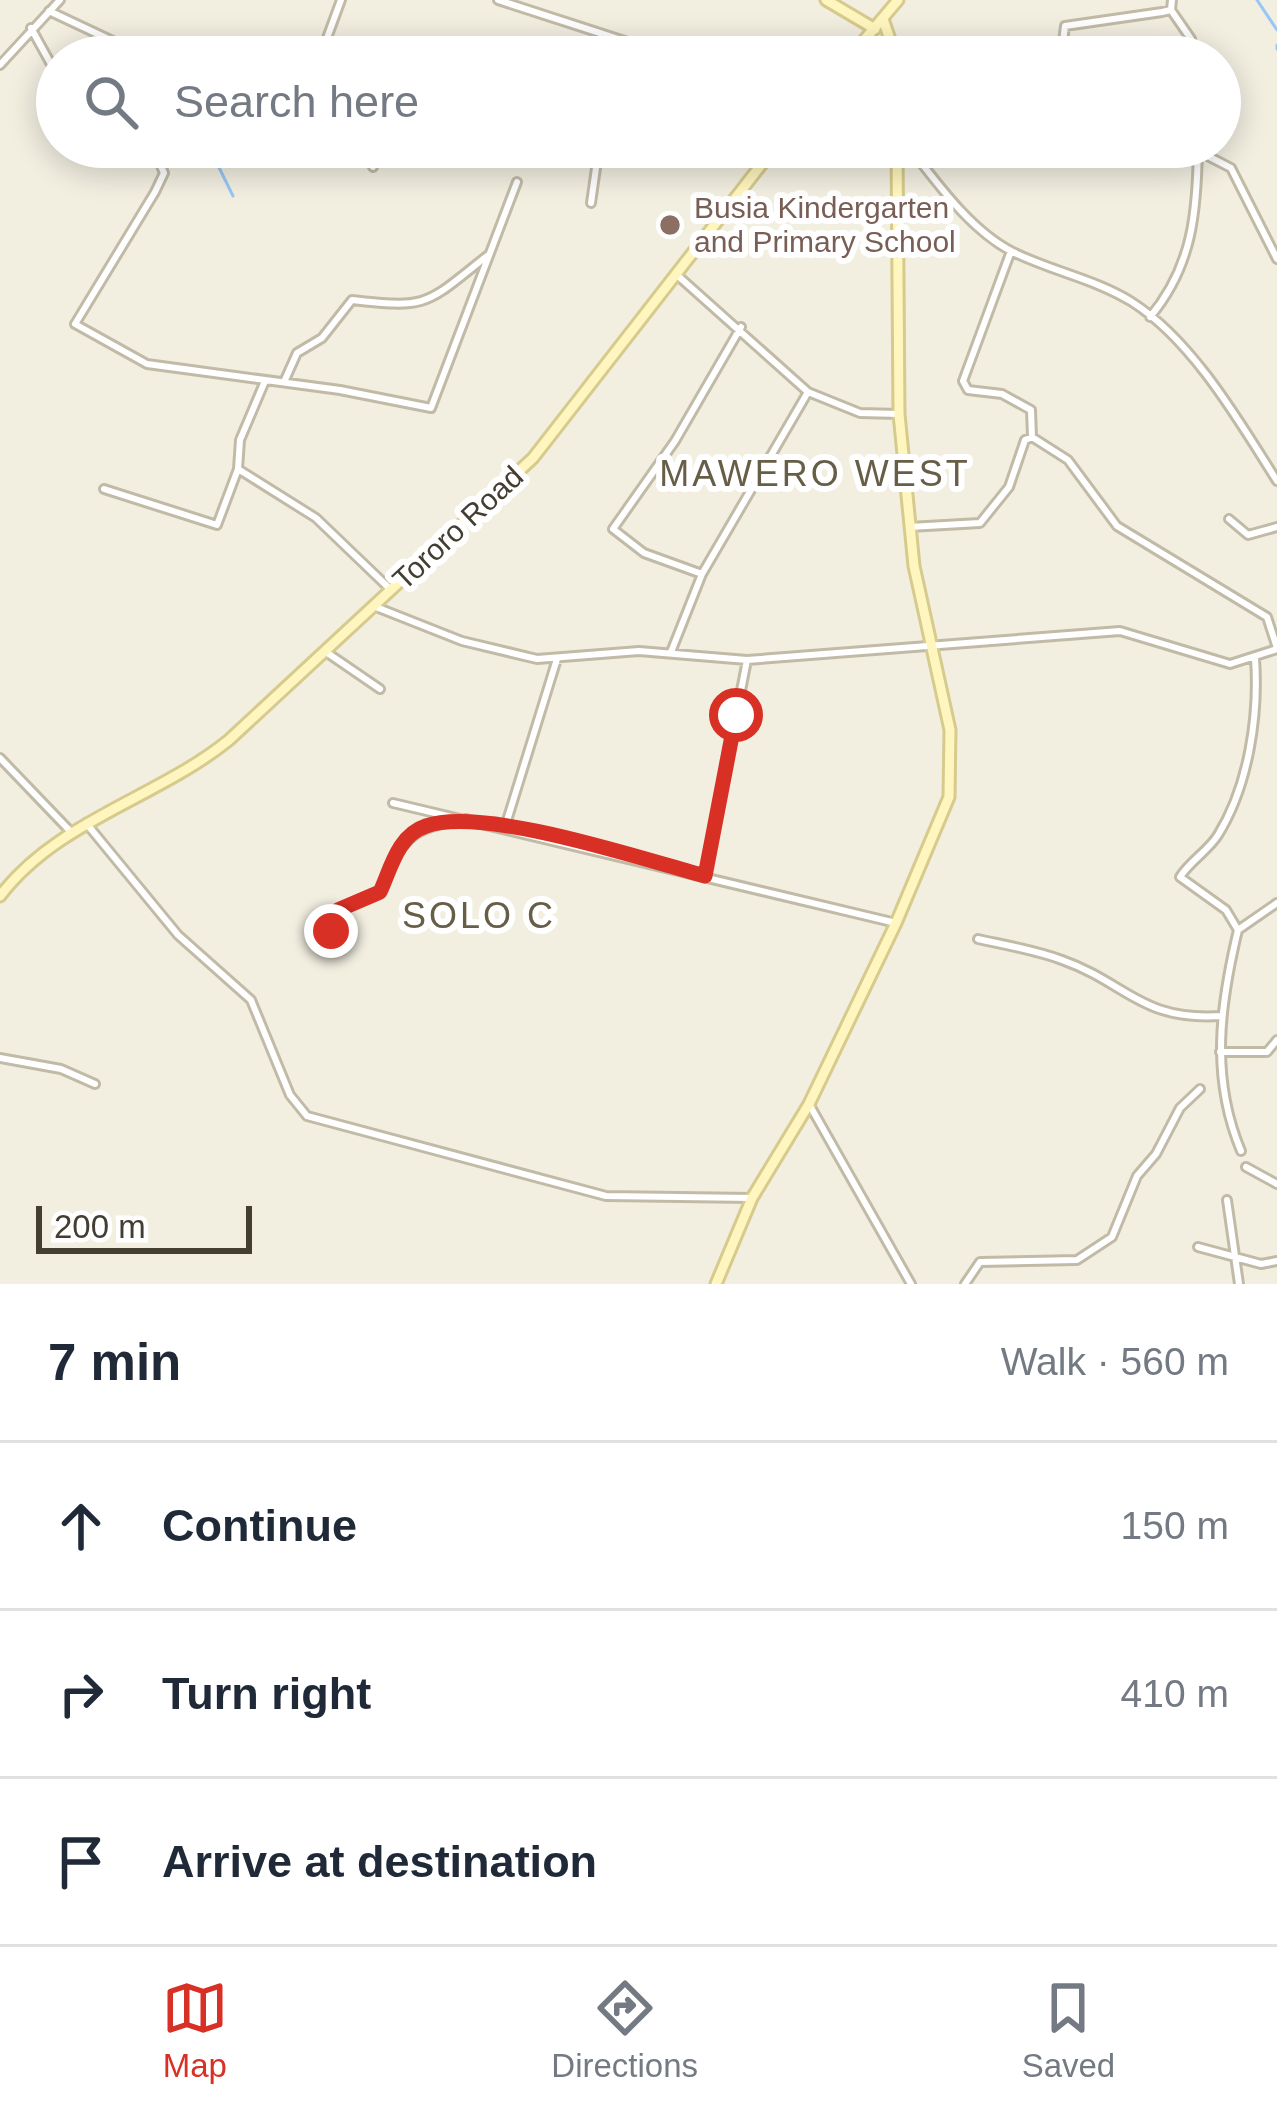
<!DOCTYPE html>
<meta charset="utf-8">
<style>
:root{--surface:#fff;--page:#f6f6f7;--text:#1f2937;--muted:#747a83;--line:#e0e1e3;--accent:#d93025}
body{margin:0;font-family:Arial,sans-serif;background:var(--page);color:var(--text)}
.scale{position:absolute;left:36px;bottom:30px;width:216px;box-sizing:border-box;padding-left:12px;border:6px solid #443e32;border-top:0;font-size:33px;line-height:42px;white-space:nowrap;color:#443e32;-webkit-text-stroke:9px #fff;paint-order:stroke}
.stop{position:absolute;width:36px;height:36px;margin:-27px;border:9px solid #d93025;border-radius:50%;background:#fff}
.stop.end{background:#d93025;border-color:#fff;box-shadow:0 3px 12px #0008}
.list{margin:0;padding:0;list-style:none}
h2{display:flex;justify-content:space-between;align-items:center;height:156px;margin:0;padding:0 48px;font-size:51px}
h2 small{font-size:39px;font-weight:400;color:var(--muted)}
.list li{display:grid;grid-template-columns:78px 1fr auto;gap:36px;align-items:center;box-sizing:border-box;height:168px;padding:0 48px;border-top:3px solid var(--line)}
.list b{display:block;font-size:45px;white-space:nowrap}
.list em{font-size:39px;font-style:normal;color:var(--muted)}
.icon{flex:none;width:66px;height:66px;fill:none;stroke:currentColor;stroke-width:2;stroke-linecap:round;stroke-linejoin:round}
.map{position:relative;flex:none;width:1277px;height:1284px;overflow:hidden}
.search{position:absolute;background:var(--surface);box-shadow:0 6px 30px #0003;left:36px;right:36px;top:36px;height:132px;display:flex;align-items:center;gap:30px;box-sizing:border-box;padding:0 42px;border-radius:66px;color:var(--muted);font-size:45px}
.sheet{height:660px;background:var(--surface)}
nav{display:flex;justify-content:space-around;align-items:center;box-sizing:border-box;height:168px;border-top:3px solid var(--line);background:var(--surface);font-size:33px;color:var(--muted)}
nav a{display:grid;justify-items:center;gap:6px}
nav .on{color:var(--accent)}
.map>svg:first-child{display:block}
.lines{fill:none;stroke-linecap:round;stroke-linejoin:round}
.stream{stroke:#98c6f5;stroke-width:3}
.street-casing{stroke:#c1baa7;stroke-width:12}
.secondary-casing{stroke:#d6ca8d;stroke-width:15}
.street{stroke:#fff;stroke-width:6}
.secondary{stroke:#fff6bf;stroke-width:9}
.route{stroke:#d93025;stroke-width:15}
.education-dot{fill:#8d6e63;stroke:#fff;stroke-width:4.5}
.labels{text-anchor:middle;stroke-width:12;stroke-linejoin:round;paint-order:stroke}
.education-label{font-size:30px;fill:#785e54;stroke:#fff;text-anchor:start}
.street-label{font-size:30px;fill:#443e32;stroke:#fff}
.quarter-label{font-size:36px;letter-spacing:3px;fill:#675e48;stroke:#fff}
</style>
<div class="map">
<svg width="1277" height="1284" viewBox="0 0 1277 1284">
<rect width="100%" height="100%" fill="#f2efe1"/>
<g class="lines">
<path class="stream" d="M1257,0L1277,30
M1277,45V49
M209,147L233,196"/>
<g class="street-casing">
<path id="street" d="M498,0L674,57
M1171,10L1191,39L1193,57
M49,11L136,52L184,57
M31,28L57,75
M320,57L341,0
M1061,57L1065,26L1162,12L1171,10L1172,0
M0,65L60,0
M153,147L164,173L155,192L75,324L147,364L340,390L431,408L517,182
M909,147C937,183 971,231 1013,252C1051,271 1095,279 1132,302C1193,341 1239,421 1277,481
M1198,151L1231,168L1277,259
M373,167L379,147
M591,203L599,147
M1011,251L963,381L968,390L1002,394L1031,410L1032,437
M1150,317C1193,266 1197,211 1198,147
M265,381L240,440L238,469L316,518L391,590
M284,382L297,353L322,338L352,300C430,309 426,304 487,256
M808,392L860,413L899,414
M104,489L217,525L238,469
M1229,519L1248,535L1277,527
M909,527L980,523L1009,487L1025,440L1032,437L1068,460L1117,526L1267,617L1277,648
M702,574L644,553L613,529L675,441L741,327
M376,607L462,641L537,659L639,651L747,660L1120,631L1230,664L1277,649
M326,652L380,689
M671,652L702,574L808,392L677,275
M0,758L71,832
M393,803L896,923
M86,823L178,935L251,1000L290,1095L307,1116L606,1196L752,1198
M505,827L557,659
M705,875L747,660
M1238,930L1277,903
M978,939C1005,945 1035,950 1062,960C1127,983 1140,1021 1221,1016
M322,940L338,910L380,892C403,838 407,829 466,819
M1220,1052H1267L1277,1040
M0,1058L61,1069L95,1084
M809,1104L911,1284
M1241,1151C1210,1077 1220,1005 1238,930L1226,910L1180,877C1190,861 1208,851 1218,835C1249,785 1259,715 1255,658
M1246,1167L1277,1184
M1227,1200L1239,1284
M1198,1247L1261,1264L1277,1261
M965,1284L980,1262L1077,1260L1112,1237L1137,1176L1156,1154L1180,1108L1200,1089"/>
</g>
<g class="secondary-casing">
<path id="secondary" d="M826,0L875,29
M883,19L896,57
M850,57L898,0
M0,896C58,820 156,799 229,740L533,458L775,147
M716,1284L752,1198L809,1104L896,923L949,797L950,730L914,566L899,414L897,147"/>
</g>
<use href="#street" class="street"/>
<use href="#secondary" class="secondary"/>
</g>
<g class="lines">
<path class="route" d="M331,931L338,910L380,892C391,868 398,835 426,826C484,806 642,859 705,876L736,715"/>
</g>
<circle class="education-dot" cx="670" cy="225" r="12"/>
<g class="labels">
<g class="education-label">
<text x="694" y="218">Busia Kindergarten<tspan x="694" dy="34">and Primary School</tspan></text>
</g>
<g class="street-label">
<text transform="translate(458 528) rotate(-43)" y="10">Tororo Road</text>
</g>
<g class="quarter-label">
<text x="815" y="486">MAWERO WEST</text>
<text x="479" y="928">SOLO C</text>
</g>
</g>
</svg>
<div class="scale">200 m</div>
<div class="stop" style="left:736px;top:715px"></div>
<div class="stop end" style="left:331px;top:931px"></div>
<div class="search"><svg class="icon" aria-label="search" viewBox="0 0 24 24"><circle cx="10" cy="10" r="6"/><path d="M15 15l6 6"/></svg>Search here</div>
</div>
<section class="sheet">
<h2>7 min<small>Walk · 560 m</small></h2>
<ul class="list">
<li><svg class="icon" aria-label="ahead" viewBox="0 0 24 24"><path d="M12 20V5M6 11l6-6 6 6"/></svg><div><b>Continue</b></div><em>150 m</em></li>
<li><svg class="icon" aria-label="right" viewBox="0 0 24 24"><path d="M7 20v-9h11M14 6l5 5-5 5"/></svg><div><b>Turn right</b></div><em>410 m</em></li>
<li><svg class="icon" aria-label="arrive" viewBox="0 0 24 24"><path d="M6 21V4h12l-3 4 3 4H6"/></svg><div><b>Arrive at destination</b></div></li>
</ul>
</section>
<nav>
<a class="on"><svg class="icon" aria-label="map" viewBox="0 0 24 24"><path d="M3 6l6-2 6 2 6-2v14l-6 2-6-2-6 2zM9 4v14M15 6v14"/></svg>Map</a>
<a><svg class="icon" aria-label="directions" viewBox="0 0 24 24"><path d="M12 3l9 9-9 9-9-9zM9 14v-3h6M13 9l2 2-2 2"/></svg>Directions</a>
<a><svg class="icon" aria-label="saved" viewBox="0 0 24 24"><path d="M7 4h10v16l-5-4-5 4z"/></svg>Saved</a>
</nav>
